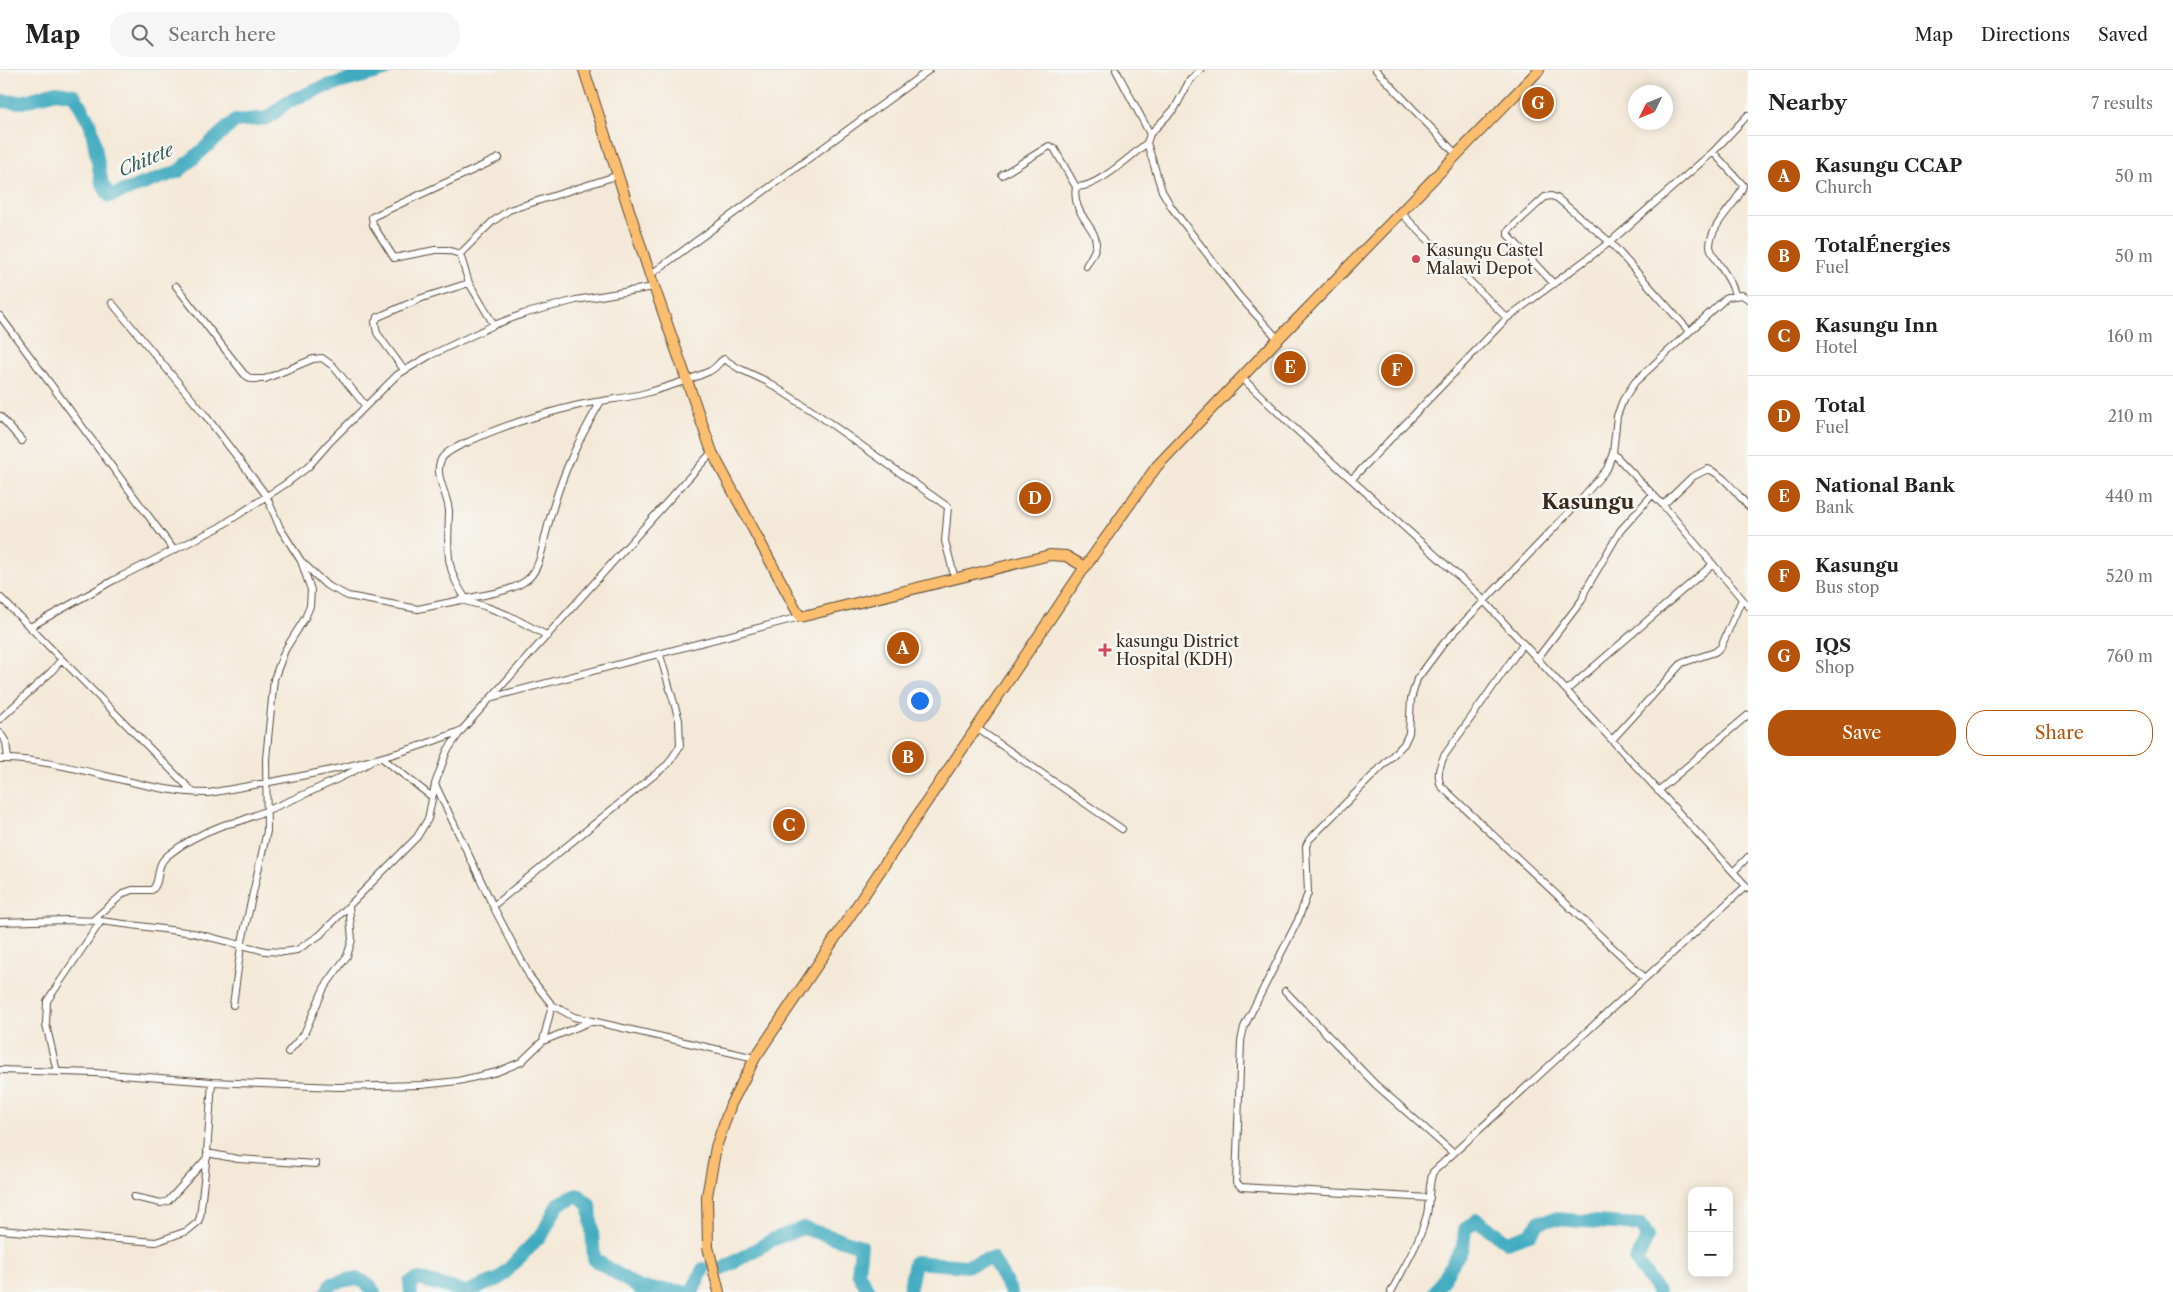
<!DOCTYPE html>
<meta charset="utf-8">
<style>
:root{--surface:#fff;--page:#f6f6f6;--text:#222;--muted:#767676;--line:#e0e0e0;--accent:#b45309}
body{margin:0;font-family:"Libre Caslon Text",serif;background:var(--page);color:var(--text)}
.controls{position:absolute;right:15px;bottom:15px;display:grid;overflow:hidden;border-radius:10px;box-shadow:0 2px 12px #0003}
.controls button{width:45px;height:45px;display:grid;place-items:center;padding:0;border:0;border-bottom:1px solid var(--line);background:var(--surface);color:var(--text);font:25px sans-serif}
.compass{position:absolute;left:1628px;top:15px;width:45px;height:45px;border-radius:50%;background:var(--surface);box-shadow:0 2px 12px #0003;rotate:227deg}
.you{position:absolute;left:919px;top:630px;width:18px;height:18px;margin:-12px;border:4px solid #fff;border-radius:50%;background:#1a73e8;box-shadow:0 0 0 8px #1a73e833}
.badge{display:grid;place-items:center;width:32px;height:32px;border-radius:50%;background:var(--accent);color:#fff;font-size:16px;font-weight:700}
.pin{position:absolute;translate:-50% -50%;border:2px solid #fff;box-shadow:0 1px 5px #0006}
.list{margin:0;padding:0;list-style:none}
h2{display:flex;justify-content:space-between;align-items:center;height:65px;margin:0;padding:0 20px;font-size:21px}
h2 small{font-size:16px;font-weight:400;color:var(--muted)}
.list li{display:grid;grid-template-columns:32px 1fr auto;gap:15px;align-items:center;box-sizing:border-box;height:80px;padding:0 20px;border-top:1px solid var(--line)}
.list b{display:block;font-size:19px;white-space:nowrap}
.list p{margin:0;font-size:16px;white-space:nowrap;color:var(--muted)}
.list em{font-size:16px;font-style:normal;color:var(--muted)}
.actions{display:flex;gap:10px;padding:15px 20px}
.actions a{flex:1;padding:11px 0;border:1px solid var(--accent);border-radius:20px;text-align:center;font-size:18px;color:var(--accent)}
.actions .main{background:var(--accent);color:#fff}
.icon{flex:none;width:28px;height:28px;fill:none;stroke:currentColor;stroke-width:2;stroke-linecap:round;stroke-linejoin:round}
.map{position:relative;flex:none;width:1748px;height:1222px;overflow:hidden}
header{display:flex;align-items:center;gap:30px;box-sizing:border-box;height:70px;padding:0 25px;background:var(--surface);border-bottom:1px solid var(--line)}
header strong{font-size:24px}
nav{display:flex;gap:28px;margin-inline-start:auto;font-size:18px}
.search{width:350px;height:45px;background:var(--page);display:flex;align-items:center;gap:12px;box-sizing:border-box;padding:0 18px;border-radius:20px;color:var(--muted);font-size:19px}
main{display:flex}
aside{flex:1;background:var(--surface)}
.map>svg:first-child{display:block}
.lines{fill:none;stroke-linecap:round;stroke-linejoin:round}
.river{stroke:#41abc0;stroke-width:14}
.street-casing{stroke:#57473a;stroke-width:8}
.primary-casing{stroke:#57473a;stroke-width:12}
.street{stroke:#fff;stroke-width:6}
.primary{stroke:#fabe6e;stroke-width:10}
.poi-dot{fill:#d1495b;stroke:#f6f6f2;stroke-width:2}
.labels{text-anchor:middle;stroke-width:5;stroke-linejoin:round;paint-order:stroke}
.poi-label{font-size:16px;fill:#3b2a1e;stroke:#f6f6f2;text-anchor:start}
.water-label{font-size:18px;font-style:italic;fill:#3d5e5f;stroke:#f6f6f2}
.district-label{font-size:21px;font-weight:bold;fill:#3b2a1e;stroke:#f6f6f2}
</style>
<header>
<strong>Map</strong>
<div class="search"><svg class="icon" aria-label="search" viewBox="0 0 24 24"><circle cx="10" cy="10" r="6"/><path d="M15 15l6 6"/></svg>Search here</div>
<nav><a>Map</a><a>Directions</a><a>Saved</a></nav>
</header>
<main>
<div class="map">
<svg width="1748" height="1222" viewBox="0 0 1748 1222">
<rect width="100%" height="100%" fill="#f6f6f2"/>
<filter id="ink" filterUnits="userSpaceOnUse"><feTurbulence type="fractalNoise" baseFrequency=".02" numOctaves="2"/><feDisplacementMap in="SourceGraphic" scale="10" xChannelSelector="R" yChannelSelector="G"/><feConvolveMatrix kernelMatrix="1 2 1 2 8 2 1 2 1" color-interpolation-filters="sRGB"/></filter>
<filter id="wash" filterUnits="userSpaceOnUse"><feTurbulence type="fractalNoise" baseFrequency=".0096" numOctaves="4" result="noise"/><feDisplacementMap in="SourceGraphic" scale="20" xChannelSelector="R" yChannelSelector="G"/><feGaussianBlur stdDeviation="1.12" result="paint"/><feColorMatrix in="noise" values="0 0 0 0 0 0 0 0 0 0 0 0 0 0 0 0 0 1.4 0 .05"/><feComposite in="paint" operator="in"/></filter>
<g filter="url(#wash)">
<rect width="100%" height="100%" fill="#f4e9d8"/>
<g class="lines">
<path class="river" d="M0,31L22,32L56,22L74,25L91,55L102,114L110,126L179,101L235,51L268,48L287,32L324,17L385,0
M722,1199L774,1169L803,1158L861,1176L858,1202L869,1222
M327,1222L331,1214C350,1209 361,1203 374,1222
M411,1222L410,1213L419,1209L466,1222L499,1209L543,1163L558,1134L578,1125L590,1135L594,1189L639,1218L692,1222L703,1199
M909,1222L915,1192L966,1196L992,1188L1011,1222
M1435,1222L1463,1177L1465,1159L1477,1150L1507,1172L1530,1164L1539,1152L1554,1149L1641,1155L1648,1166L1636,1191L1658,1222"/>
</g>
</g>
<g filter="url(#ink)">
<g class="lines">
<g class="street-casing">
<path id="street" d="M1116,0L1150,64L1147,73L1162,121L1172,138L1240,227L1278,269
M1376,0L1457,85
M1150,64L1175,38L1190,10L1200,0
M1713,82L1743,115C1740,132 1710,153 1710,176C1711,188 1732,207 1735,225
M1002,105L1049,76L1054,78L1076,117C1097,118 1130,86 1147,73
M1076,117C1071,144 1097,157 1096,174C1096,181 1089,190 1086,196
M1401,143L1507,248
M460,184L447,180H435L394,188L373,155L372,147L499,88
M650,205L929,0
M1554,214L1508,165V161L1545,127L1551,126L1557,128L1610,172L1689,261
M176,216L244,304L251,309H265L313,289L322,288L333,296L365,335
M112,233L205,345L266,425L280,458L301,491L311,520L310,536L305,548L285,580L274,609L266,689L267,761L241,876L233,935
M0,246L173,479
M494,255L469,213L460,184L492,152L509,140L619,105
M404,300L377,263L375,252L378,247L422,228L469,213
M1241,307L1291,355L1474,520L1748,818
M0,346L22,371
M712,382L461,661L447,681L435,714L493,836L530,907L552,935L574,947L755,988
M1613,383L1663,435L1748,536
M1352,409L1507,248L1610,172L1713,82L1748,45
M1663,435L1692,407L1708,399C1724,405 1737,424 1748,436
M301,491L326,515L348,526L418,539L461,530L484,536L508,545L548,566
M0,527L192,721
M466,529C444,497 448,480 449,442C449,426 432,403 442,388C448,380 459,376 468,372C503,355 541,344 579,335C601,330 624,329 646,323C667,317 690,310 710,301C716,298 719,292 724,289L738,298L766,311L817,344L948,437L945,471L955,509
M462,530C483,524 511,523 528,509C539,499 542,481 545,467C558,414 573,379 600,333
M30,557L114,510L218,458L284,415L308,397L329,373L397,305L429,286L494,255L523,244L576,230L654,217
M1523,574L1444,686C1440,696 1436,705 1441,716L1645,908
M1537,589L1582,530L1585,521L1620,461L1653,424
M1567,620L1713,494
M493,627L800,547
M0,649L51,602L61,590
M978,659L1122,759
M0,663L6,672L8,689
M1612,670L1682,593L1715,582L1721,577L1742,529
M382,688L432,727
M0,689C69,688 141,723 209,723C294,708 380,694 460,661
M1658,721L1748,645
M1733,802L1748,787
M493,836L668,694L680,676L679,650L660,585
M92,851L124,823L132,820H152C162,811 154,797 167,786C183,773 202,763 221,756C228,753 236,753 243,750C286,733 328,715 369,693
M0,852L67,850L101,851L193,863L265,881L284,882L297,880L320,865L417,767L428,749L435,714
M1285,921L1375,1014L1453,1083
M543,971L552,935
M288,982L304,964L324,918L347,886L352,870L349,836
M0,1000L95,1003L212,1012L338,1017L421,1015L458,1011L497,1002L521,992L543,971L592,951
M57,1002L46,954L47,931L101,851
M207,1083L238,1089L316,1094
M134,1127L161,1133L168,1131L207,1088
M1430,1128L1241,1117L1236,1112L1241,971L1244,957L1298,850L1308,823L1306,776L1309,770L1404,674L1409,663L1411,629L1417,609L1444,573L1575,436L1607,399L1613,383L1617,346L1623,330L1635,312L1727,227L1742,225L1748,229
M0,1160L156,1172L187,1161L198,1152L200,1147L207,1083L212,1012
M1391,1222C1404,1197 1420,1172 1427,1144C1430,1130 1428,1115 1433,1102L1746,816"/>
</g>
<g class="primary-casing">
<path id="primary" d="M584,0L650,205L712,382L800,547L1050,485L1066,486L1085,497
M719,1222L708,1177L707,1126L716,1077L731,1034L755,988L884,795L1085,497L1157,396L1278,269L1539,0"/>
</g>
<use href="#street" class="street"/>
<use href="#primary" class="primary"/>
</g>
</g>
<g class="poi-dot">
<circle cx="1416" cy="189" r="5"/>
<path d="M1102.5 572.5h5v5h5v5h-5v5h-5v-5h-5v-5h5z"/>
</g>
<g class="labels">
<g class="poi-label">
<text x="1426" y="186">Kasungu Castel<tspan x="1426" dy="18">Malawi Depot</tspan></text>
<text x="1116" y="577">kasungu District<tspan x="1116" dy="18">Hospital (KDH)</tspan></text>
</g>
<g class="water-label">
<text transform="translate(146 90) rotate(-23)" y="6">Chitete</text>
</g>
<g class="district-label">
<text x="1588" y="439">Kasungu</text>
</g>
</g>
</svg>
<div class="controls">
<button>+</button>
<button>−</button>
</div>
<svg class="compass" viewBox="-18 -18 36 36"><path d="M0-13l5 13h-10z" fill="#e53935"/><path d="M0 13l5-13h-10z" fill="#767676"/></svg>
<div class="you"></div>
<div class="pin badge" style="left:903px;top:578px">A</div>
<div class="pin badge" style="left:908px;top:687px">B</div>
<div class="pin badge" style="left:789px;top:755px">C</div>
<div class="pin badge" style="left:1035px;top:428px">D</div>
<div class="pin badge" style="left:1290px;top:297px">E</div>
<div class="pin badge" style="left:1397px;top:300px">F</div>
<div class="pin badge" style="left:1538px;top:33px">G</div>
</div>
<aside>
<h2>Nearby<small>7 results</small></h2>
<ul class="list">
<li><span class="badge">A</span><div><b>Kasungu CCAP</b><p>Church</p></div><em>50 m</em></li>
<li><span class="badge">B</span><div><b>TotalÉnergies</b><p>Fuel</p></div><em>50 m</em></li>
<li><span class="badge">C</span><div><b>Kasungu Inn</b><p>Hotel</p></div><em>160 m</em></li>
<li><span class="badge">D</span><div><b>Total</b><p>Fuel</p></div><em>210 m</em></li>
<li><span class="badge">E</span><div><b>National Bank</b><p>Bank</p></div><em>440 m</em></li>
<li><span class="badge">F</span><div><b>Kasungu</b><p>Bus stop</p></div><em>520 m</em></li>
<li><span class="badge">G</span><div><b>IQS</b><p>Shop</p></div><em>760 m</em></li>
</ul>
<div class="actions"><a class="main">Save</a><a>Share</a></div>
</aside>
</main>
